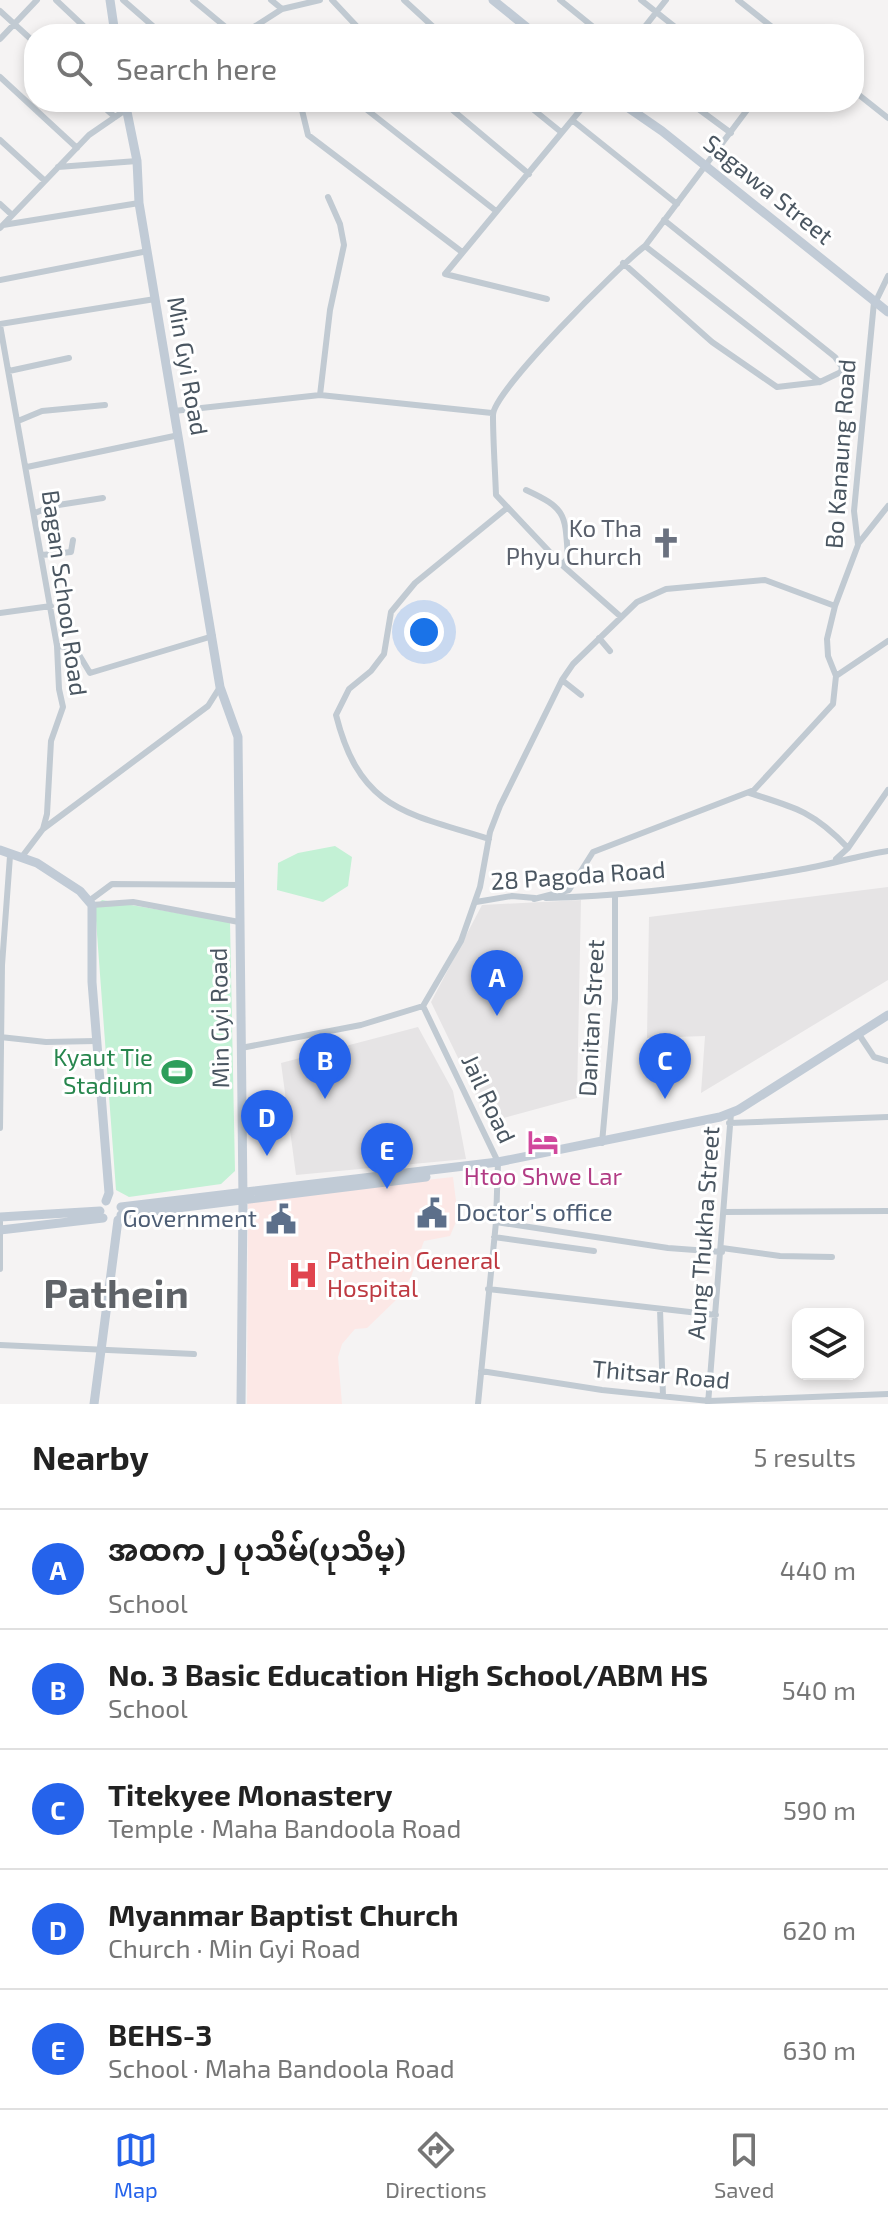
<!DOCTYPE html>
<meta charset="utf-8">
<style>
:root{--surface:#fff;--page:#f6f6f6;--text:#222;--muted:#767676;--line:#e0e0e0;--accent:#2563eb}
body{margin:0;font-family:"Exo 2","Noto Sans Myanmar",sans-serif;background:var(--page);color:var(--text)}
.controls{position:absolute;right:24px;bottom:24px;display:grid;overflow:hidden;border-radius:16px;box-shadow:0 4px 12px #0003}
.controls button{width:72px;height:72px;display:grid;place-items:center;padding:0;border:0;border-bottom:2px solid var(--line);background:var(--surface);color:var(--text);font:40px sans-serif}
.you{position:absolute;left:424px;top:632px;width:28px;height:28px;margin:-20px;border:6px solid #fff;border-radius:50%;background:#1a73e8;box-shadow:0 0 0 12px #1a73e833}
.badge{display:grid;place-items:center;width:52px;height:52px;border-radius:50%;background:var(--accent);color:#fff;font-size:26px;font-weight:700}
.pin{position:absolute;translate:-50% -66px;filter:drop-shadow(0 2px 4px #0008)}
.pin::after{content:'';position:absolute;top:42px;width:28px;height:24px;background:inherit;clip-path:polygon(0 0,100% 0,50% 100%)}
.list{margin:0;padding:0;list-style:none}
h2{display:flex;justify-content:space-between;align-items:center;height:104px;margin:0;padding:0 32px;font-size:34px}
h2 small{font-size:26px;font-weight:400;color:var(--muted)}
.list li{display:grid;grid-template-columns:52px 1fr auto;gap:24px;align-items:center;box-sizing:border-box;height:120px;padding:0 32px;border-top:2px solid var(--line)}
.list b{display:block;font-size:30px;white-space:nowrap}
.list p{margin:0;font-size:26px;white-space:nowrap;color:var(--muted)}
.list em{font-size:26px;font-style:normal;color:var(--muted)}
.icon{flex:none;width:44px;height:44px;fill:none;stroke:currentColor;stroke-width:2;stroke-linecap:round;stroke-linejoin:round}
.map{position:relative;flex:none;width:888px;height:1404px;overflow:hidden}
.search{position:absolute;background:var(--surface);box-shadow:0 4px 12px #0003;left:24px;right:24px;top:24px;height:88px;display:flex;align-items:center;gap:20px;box-sizing:border-box;padding:0 28px;border-radius:32px;color:var(--muted);font-size:30px}
.sheet{height:704px;background:var(--surface)}
nav{display:flex;justify-content:space-around;align-items:center;box-sizing:border-box;height:112px;border-top:2px solid var(--line);background:var(--surface);font-size:22px;color:var(--muted)}
nav a{display:grid;justify-items:center;gap:4px}
nav .on{color:var(--accent)}
.map>svg:first-child{display:block}
.education{fill:#e6e4e5}
.medical{fill:#fce8e6}
.green{fill:#c3f1d5}
.lines{fill:none;stroke-linecap:round;stroke-linejoin:round}
.street{stroke:#c1cad2;stroke-width:6}
.secondary{stroke:#c1cbd6;stroke-width:9}
.labels{text-anchor:middle;stroke-width:6;stroke-linejoin:round;paint-order:stroke}
.street-label{font-size:24px;fill:#4a5661;stroke:#fff}
.worship-label{font-size:24px;fill:#5b616d;stroke:#fff;text-anchor:end}
.leisure-label{font-size:24px;fill:#27864d;stroke:#fff;text-anchor:end}
.hotel-label{font-size:24px;fill:#b23c85;stroke:#fff}
.service-label{font-size:24px;fill:#4e5e75;stroke:#fff;text-anchor:start}
.health-label{font-size:24px;fill:#be3a42;stroke:#fff;text-anchor:start}
.town-label{font-size:40px;font-weight:bold;fill:#5f6368;stroke:#fff}
</style>
<div class="map">
<svg width="888" height="1404" viewBox="0 0 888 1404">
<rect width="100%" height="100%" fill="#f5f3f3"/>
<path class="education" d="M888,887V980L701,1093L705,1036L647,1038L649,917Z
M581,900L577,1098L489,1122L431,1002L482,905Z
M418,1027L453,1091L466,1159L296,1175L281,1063Z"/>
<path class="medical" d="M453,1177L458,1217L450,1236L424,1241L411,1277L397,1299L367,1328L355,1329L342,1344L338,1357L342,1404H247L248,1200Z"/>
<path class="green" d="M335,846L352,857L348,886L323,902L277,890L278,863L298,853Z
M102,900L230,922L235,1171L221,1184L129,1197L116,1190L95,907Z"/>
<g class="lines">
<path class="street" d="M56,0L92,34
M123,0L162,34
M193,0L234,34
M271,0L282,9
M332,0L364,34
M404,0L441,34
M560,0L602,34
M641,0L684,34
M738,0L781,34
M0,11L34,42
M243,34L282,9L320,0
M639,34L666,0
M0,39L37,0
M0,77L77,148
M854,91L888,118
M98,102L115,117
M300,102L308,135L462,252
M357,102L496,211
M443,102L529,174
M524,102L561,132
M689,102L731,133
M572,120L677,204
M0,140L45,181
M58,167L137,161
M0,204L12,215
M3,225L139,203
M0,228L89,135L137,102
M645,246L820,382
M623,263L712,342L777,387L820,382L841,372L842,367L835,357L664,220
M0,280L148,251
M547,299L445,274L587,102
M875,303L888,276
M0,324L155,299
M0,325L57,646L59,689L63,707L51,741L47,814L43,829L21,858
M9,371L69,358
M320,395L330,310L344,245L340,224L328,197
M174,411L320,395L492,413
M18,421L42,411L105,405
M27,467L179,435
M526,490C567,509 565,514 568,558L562,565
M35,513L52,506L103,498
M858,544L888,506
M42,555L71,552L73,540
M0,613L51,606
M620,616L562,565L496,495C495,468 493,441 493,415C493,391 620,265 645,246L753,102
M599,638L610,651
M57,646L75,648L90,673L213,636
M836,676L888,641
M562,680L581,695
M749,793C795,807 814,812 848,848
M43,829L208,706L220,687
M489,839C406,813 360,810 336,715L349,689L371,671L384,654L391,612L415,583L507,508
M836,859L848,848L888,790
M546,898C630,896 715,885 798,870C828,865 857,856 888,851
M534,899L569,890L593,852L754,790L833,704L836,676L828,656L827,639L835,606L858,545L854,511L874,302
M89,901L112,884L240,885
M476,902L512,896L535,898
M92,905L133,902L239,922
M423,1006L498,1162L496,1222L478,1404
M858,1033L874,1057L888,1061
M0,1037L46,1042L96,1041
M241,1048L361,1025L423,1006L461,941L480,887L490,832L500,806L562,680L573,664L637,602L666,589L765,580L835,606
M729,1123L888,1117
M0,1128L2,965L10,856
M602,1143L615,999V895
M724,1212L888,1211
M0,1222V1269
M496,1222L668,1248L722,1252
M494,1237L594,1251
M722,1248L780,1256L832,1257
M488,1289L716,1315
M660,1309L663,1396
M0,1345L194,1354
M481,1371L602,1390L709,1401L888,1394
M708,1404L731,1113"/>
<path class="secondary" d="M110,0L115,34
M493,0L535,34
M125,102L137,161L139,203L220,687L238,737L243,1200L241,1404
M620,102L662,131L888,312
M0,850L37,863L80,891L92,905V982L109,1193L106,1201
M121,1207L498,1162L720,1117L738,1110L888,1015
M121,1215L426,1177
M0,1217L100,1211
M0,1230L103,1218
M94,1404L118,1220"/>
</g>
<defs>
<g id="church-bare" transform="scale(2.4)"><path d="M-1.2-6h2.4v3.5h3.3v2.4h-3.3V6h-2.4V-.1h-3.3v-2.4h3.3Z" fill="#6b7280" stroke="#fff" stroke-width="2.5" paint-order="stroke"/></g>
<g id="stadium-bare" transform="scale(2.4)"><path d="M0-5a6.5 5 0 1 0 0 10a6.5 5 0 1 0 0-10ZM-3.5-1.8h7v3.6h-7Z" fill="#2e9e5b" stroke="#fff" stroke-width="2.5" paint-order="stroke"/></g>
<g id="hotel-bare" transform="scale(2.4)"><path d="M-6-4.5h1.5V1H6V5H4.5V3h-9V5H-6ZM-4 0a1.8 1.8 0 1 1 3.6 0ZM.5 0V-2.5h3Q6-2.5 6 0Z" fill="#d1479c" stroke="#fff" stroke-width="2.5" paint-order="stroke"/></g>
<g id="civic-bare" transform="scale(2.4)"><path d="M-.6-6.5H3V-4.5H.6V-3L4-1V1h2V6H-6V1h2V-1L-.6-3ZM-1.2 2.5V6h2.4V2.5Z" fill="#5c6f8a" stroke="#fff" stroke-width="2.5" paint-order="stroke"/></g>
<g id="hospital-bare" transform="scale(2.4)"><path d="M-5-5h3v3.5h4V-5h3V5h-3V1.5h-4V5h-3Z" fill="#e0444e" stroke="#fff" stroke-width="2.5" paint-order="stroke"/></g>
</defs>
<g fill-rule="evenodd">
<use href="#church-bare" x="666" y="543"/>
<use href="#stadium-bare" x="177" y="1072"/>
<use href="#hotel-bare" x="543" y="1142"/>
<use href="#civic-bare" x="432" y="1213"/>
<use href="#civic-bare" x="281" y="1219"/>
<use href="#hospital-bare" x="303" y="1275"/>
</g>
<g class="labels">
<g class="street-label">
<text transform="translate(768 190) rotate(39)" y="8">Sagawa Street</text>
<text transform="translate(187 366) rotate(80)" y="8">Min Gyi Road</text>
<text transform="translate(841 454) rotate(-86)" y="8">Bo Kanaung Road</text>
<text transform="translate(64 593) rotate(82)" y="8">Bagan School Road</text>
<text transform="translate(578 876) rotate(-4)" y="8">28 Pagoda Road</text>
<text transform="translate(220 1018) rotate(-91)" y="8">Min Gyi Road</text>
<text transform="translate(592 1018) rotate(-87)" y="8">Danitan Street</text>
<text transform="translate(488 1099) rotate(65)" y="8">Jail Road</text>
<text transform="translate(704 1233) rotate(-86)" y="8">Aung Thukha Street</text>
<text transform="translate(661 1375) rotate(5)" y="8">Thitsar Road</text>
</g>
<g class="worship-label">
<text x="642" y="537">Ko Tha<tspan x="642" dy="28">Phyu Church</tspan></text>
</g>
<g class="leisure-label">
<text x="153" y="1066">Kyaut Tie<tspan x="153" dy="28">Stadium</tspan></text>
</g>
<g class="hotel-label">
<text x="543" y="1185">Htoo Shwe Lar</text>
</g>
<g class="service-label">
<text x="456" y="1221">Doctor's office</text>
<text x="257" y="1227" text-anchor="end">Government</text>
</g>
<g class="health-label">
<text x="327" y="1269">Pathein General<tspan x="327" dy="28">Hospital</tspan></text>
</g>
<g class="town-label">
<text x="116" y="1308">Pathein</text>
</g>
</g>
</svg>
<div class="controls">
<button><svg class="icon" aria-label="layers" viewBox="0 0 24 24"><path d="M12 4l9 5-9 5-9-5zM3 14l9 5 9-5"/></svg></button>
</div>
<div class="you"></div>
<div class="pin badge" style="left:497px;top:1016px">A</div>
<div class="pin badge" style="left:325px;top:1099px">B</div>
<div class="pin badge" style="left:665px;top:1099px">C</div>
<div class="pin badge" style="left:267px;top:1156px">D</div>
<div class="pin badge" style="left:387px;top:1189px">E</div>
<div class="search"><svg class="icon" aria-label="search" viewBox="0 0 24 24"><circle cx="10" cy="10" r="6"/><path d="M15 15l6 6"/></svg>Search here</div>
</div>
<section class="sheet">
<h2>Nearby<small>5 results</small></h2>
<ul class="list">
<li><span class="badge">A</span><div><b>အထက၂ ပုသိမ်(ပုသိမ္)</b><p>School</p></div><em>440 m</em></li>
<li><span class="badge">B</span><div><b>No. 3 Basic Education High School/ABM HS</b><p>School</p></div><em>540 m</em></li>
<li><span class="badge">C</span><div><b>Titekyee Monastery</b><p>Temple · Maha Bandoola Road</p></div><em>590 m</em></li>
<li><span class="badge">D</span><div><b>Myanmar Baptist Church</b><p>Church · Min Gyi Road</p></div><em>620 m</em></li>
<li><span class="badge">E</span><div><b>BEHS-3</b><p>School · Maha Bandoola Road</p></div><em>630 m</em></li>
</ul>
</section>
<nav>
<a class="on"><svg class="icon" aria-label="map" viewBox="0 0 24 24"><path d="M3 6l6-2 6 2 6-2v14l-6 2-6-2-6 2zM9 4v14M15 6v14"/></svg>Map</a>
<a><svg class="icon" aria-label="directions" viewBox="0 0 24 24"><path d="M12 3l9 9-9 9-9-9zM9 14v-3h6M13 9l2 2-2 2"/></svg>Directions</a>
<a><svg class="icon" aria-label="saved" viewBox="0 0 24 24"><path d="M7 4h10v16l-5-4-5 4z"/></svg>Saved</a>
</nav>
